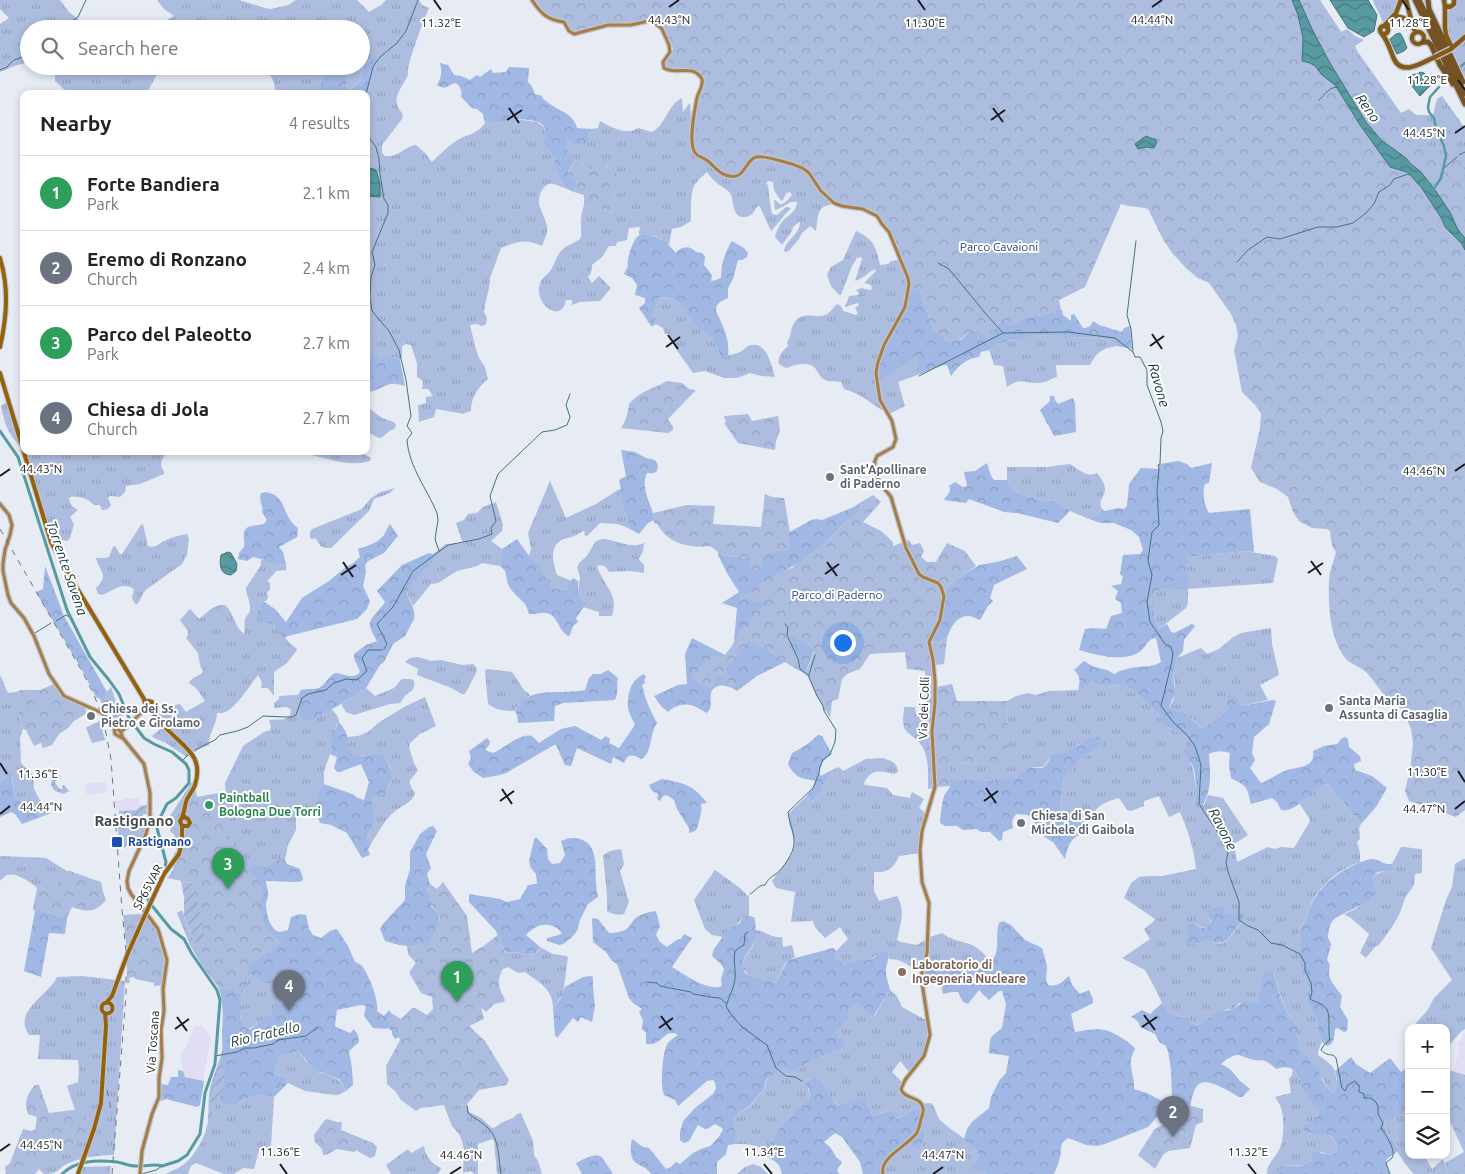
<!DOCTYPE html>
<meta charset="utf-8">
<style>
:root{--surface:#fff;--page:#f6f6f6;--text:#222;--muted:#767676;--line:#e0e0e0;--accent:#216935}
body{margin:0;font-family:Ubuntu,sans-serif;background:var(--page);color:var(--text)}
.controls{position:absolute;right:15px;bottom:15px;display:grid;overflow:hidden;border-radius:10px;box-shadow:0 2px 8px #0003}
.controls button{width:45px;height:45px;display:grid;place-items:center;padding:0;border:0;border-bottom:1px solid var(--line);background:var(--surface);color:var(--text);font:25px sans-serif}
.you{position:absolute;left:842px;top:642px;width:18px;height:18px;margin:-12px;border:4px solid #fff;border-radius:50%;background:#1a73e8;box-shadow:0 0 0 8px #1a73e833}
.badge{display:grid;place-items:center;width:32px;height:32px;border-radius:50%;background:var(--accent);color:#fff;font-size:16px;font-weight:700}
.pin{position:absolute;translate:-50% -41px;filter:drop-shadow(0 1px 2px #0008)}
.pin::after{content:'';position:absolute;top:26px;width:18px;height:15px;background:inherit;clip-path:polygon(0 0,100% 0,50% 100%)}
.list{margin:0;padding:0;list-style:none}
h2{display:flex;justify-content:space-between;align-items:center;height:65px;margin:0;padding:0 20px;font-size:21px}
h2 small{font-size:16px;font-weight:400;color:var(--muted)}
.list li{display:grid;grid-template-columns:32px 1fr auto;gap:15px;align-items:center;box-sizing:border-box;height:75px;padding:0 20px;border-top:1px solid var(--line)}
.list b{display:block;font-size:19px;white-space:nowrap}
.list p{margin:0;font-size:16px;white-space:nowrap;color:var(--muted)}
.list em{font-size:16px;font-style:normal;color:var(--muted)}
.icon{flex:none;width:28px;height:28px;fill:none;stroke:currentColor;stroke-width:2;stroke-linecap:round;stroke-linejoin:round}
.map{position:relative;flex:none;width:1465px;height:1174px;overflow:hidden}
.search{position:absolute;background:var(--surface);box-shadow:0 2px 8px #0003;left:20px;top:20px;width:350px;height:55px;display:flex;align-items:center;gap:12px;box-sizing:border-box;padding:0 18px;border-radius:28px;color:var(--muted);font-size:19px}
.panel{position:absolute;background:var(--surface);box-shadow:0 2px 8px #0003;left:20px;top:90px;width:350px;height:365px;border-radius:10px}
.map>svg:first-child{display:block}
.education{fill:#e1def4}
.grass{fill:url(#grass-tufts);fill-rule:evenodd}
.forest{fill:url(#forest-crowns);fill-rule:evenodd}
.park{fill:url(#park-crowns)}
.garden{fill:url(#garden-furrows)}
.pitch{fill:#adbddf}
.water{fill:url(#water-waves);stroke:#44747a}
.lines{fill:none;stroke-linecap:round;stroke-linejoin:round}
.stream{stroke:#44747a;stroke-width:1}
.canal{stroke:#579aa1;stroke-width:2.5}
.river{stroke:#579aa1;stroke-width:3}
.secondary-casing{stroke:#c1c6cd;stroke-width:5.5}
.primary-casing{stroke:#c1c6cd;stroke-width:6}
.trunk-casing{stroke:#c1c6cd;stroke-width:7}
.motorway-casing{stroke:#c1c6cd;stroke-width:8}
.secondary{stroke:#a67d46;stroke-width:3}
.primary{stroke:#94620e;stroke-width:4}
.trunk{stroke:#845a18;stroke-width:4.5}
.motorway{stroke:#745223;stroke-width:5}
.rail{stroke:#72757b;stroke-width:1;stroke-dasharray:6 6;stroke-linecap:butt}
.primary-bridge-casing{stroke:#c1c6cd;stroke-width:6;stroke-linecap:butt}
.trunk-bridge-casing{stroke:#c1c6cd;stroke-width:7;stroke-linecap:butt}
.primary-bridge{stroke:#94620e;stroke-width:4}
.trunk-bridge{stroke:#845a18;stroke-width:4.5}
.ticks{fill:none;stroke:#191b1e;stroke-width:2}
.worship-dot{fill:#6b7280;stroke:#fff;stroke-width:2}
.leisure-dot{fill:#2e9e5b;stroke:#fff;stroke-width:2}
.transit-dot{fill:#1a4fb4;stroke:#fff;stroke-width:2}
.education-dot{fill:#8d6e63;stroke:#fff;stroke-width:2}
.labels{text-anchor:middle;stroke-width:4;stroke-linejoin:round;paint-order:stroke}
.park-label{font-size:12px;fill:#2b437b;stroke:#fff}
.worship-label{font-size:12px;font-weight:bold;fill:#5b616d;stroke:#fff;text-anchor:start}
.street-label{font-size:12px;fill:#191b1e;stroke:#fff}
.leisure-label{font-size:12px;font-weight:bold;fill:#27864d;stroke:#fff;text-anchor:start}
.transit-label{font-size:12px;font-weight:bold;fill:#164399;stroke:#fff;text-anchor:start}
.education-label{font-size:12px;font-weight:bold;fill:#785e54;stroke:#fff;text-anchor:start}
.water-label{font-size:14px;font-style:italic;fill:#15373a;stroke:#fff}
.quarter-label{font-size:15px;font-weight:bold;fill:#44474f;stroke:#fff}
.ticks-label{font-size:12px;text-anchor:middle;fill:#191b1e;stroke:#fff;stroke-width:4;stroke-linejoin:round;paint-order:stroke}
</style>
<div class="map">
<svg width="1465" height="1174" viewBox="0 0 1465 1174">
<defs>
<pattern id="grass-tufts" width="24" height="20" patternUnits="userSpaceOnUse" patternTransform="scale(1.25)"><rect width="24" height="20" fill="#adbddf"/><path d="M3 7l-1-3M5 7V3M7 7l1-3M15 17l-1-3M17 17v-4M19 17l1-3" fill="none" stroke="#94a2bf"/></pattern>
<pattern id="forest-crowns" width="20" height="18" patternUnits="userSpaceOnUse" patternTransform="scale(1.25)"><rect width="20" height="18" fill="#a1b7e4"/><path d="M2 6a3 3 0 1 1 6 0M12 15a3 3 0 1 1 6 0" fill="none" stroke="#8a9dc3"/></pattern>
<pattern id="park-crowns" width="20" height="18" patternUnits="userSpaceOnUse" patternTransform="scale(1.25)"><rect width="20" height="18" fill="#adbddf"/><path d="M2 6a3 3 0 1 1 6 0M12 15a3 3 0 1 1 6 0" fill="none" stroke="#94a2bf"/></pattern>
<pattern id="garden-furrows" width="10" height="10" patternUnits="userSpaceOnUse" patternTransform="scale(1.25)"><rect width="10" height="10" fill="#adbddf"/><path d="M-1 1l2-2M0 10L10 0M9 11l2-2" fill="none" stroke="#94a2bf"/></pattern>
<pattern id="water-waves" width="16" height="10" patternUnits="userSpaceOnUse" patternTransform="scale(1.25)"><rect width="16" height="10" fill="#579aa1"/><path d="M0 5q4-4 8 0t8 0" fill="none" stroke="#477d83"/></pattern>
</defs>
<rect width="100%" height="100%" fill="#e6ebf4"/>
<path class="education" d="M105,782L107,792L87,795L85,784Z
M123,798H139L141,806L136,810L116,811L115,801L123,800Z
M201,1025L211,1037L203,1080L185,1077L180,1054L185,1049L194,1027Z
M1465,1032V1075L1454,1071L1459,1051V1048L1457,1044L1460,1041Z"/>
<path class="grass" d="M0,0H60L69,12L79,20L78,23L69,29H29V59L23,64C15,64 8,70 0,72V24L9,18L0,9Z
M157,0H239L265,8L271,9L288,5L296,0H357L369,12L381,5L386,0H419L422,5L429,8C424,20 406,65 408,75C401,90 389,99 403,114L402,119L382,145V153L385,156C401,157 403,147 416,145L425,153L432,162C439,155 447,147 456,141C468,133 474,137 485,123L490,124L501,119H515L537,122L543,126L547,133L545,139L547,149C562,158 557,174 565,188C560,187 554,183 549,184C542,186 538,197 539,204C541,212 546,219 547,227C548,233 544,240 542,246C525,238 517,242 501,248L490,278L489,288L485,305L484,312L487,318L486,324L482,326L476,324L470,325L475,346L479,358L485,367L488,379C478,387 471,397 471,411L462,414L459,413L436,409L434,417L419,422L418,405L426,403V397L433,396L428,389H422L423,381L417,377V363L411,345L406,344L402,346V356L400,360L394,357L391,361L376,359L366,351V100L373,72L379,57L364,65L360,82L348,90L346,88C346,83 350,73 351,66H361V29H171L162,23L174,16L164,9Z
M1373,0H1400L1395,11L1383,25C1382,15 1375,9 1373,0Z
M1455,0H1465V76L1463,78L1451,52L1461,44L1458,41L1454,42L1450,40C1446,30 1442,14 1453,7Z
M1328,13L1341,32L1347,29L1355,36L1364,40L1355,46L1358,52L1401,113L1409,109L1416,115H1433L1437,99L1442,96L1465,128V238L1436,181Z
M52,66H162L146,94H79L73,91L67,92L55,81V72Z
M267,66H336L337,68L334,71L327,75L318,94H275C276,79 269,78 267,66Z
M751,91L818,190L833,204C816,206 818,217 816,231L810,226L801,234C801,239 793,245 790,250L786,252L784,251C786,240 799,235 800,223L799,222L793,227L792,231L782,245L775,237C776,233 778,228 780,225C785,215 796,215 797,202C789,200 783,208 775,210L774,200H775L781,205L787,201L792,195L790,192L786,193L783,200L781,201L774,190L773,182L768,181L766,184L768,185C769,195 770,205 772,214L777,215L786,207L791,208C784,215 778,224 771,231L759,205C755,208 755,211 752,214C750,216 747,217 745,217C731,218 735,201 730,193C727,189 722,187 718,184C714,181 710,176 707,172C703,176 698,180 695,184C690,192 691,212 691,221L681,227L672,229L669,245C659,237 652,233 639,235L640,227L629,228L627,240L617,242L616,246H609L602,257L592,265L591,273L588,277L592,283L599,276L611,288L600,301L579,302L572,305V300H566C561,325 533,304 540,283C543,276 549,274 552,268C555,263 556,257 561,251C565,246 575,243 580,239C582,234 581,232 581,226C580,219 582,212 584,205L611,212L615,194L620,196L626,180L620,177L607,166L590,170L575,160L566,148V135L588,137L591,129L598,128L600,121C611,127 626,136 638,128L652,132C667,124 667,105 682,98L683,112L690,103L691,117Z
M856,231C874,239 876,247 880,265L888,264L891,261L899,260L907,273L916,356L920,374L898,382L905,406L889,414C873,406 861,393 844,389L841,382C836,381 829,382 825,380C819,377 818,371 814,367C808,361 793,365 786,368L779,364C777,356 783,351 788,346L787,342C792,335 790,329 794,323C803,310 814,319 825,315C829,314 833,308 837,304L841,306L843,311L856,315L858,313L855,308L859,305L858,303L845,307L849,296L858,295L859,293L856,290L861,288L870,290L872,289L871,285L864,283L876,271L875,269C868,272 863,279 855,281L862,259L861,257L857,258L852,266L841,295H839L831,286L827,275L831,267L843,260Z
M659,297C682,297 688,312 698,329C714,333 714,346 723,357C729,355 736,354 742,351C743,350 747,347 748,346C767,339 771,365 775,377L761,376L750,373L740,377L734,378H724L705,371L693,373L676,349L669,334H665L663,328L656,324L653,315Z
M1033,335L1057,336L1063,338L1092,337L1111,340L1117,346C1101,349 1098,351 1090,365H1056L1057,377C1050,379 1045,383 1038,383C1023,383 1022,377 1007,387L1003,366L994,365L989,350C1002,340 1018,340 1033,335Z
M8,401L19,433L24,430V451H168C162,460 158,462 164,472V474L140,484L126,486L125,492L120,497L110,496L108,498L111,505C109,509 106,510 102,510L100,505H94C87,498 80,496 70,497L69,500L72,506L78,510L70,517L74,524L70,538L67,541L63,540L51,547L22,448C8,434 5,425 1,406Z
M366,406L382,418L394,422L396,425L394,429C387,431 385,437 379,438L366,431Z
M305,451H359L371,458L370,461C350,467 328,459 308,454Z
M1070,464C1078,469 1087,478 1097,473C1100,477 1105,483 1105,489C1105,497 1097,501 1102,509L1097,515L1089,519L1070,511L1057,501L1041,500L1025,496L1013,491L1007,480V467H1047Z
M550,481L566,518L596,504L618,490L630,529L618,524L600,523L587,536L584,535L585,532L583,531C576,536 571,537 564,539C548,545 553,563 557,575L572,581L566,590L557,589L552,587L544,575L541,567L529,556L531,549L528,533Z
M395,488L390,493L374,499L369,511L331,548C318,548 322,546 315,538L312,539L310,538V532L312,529L362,509L371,498L381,492Z
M496,502L503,525L502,531L491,541L502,549L500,566L482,563L477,566L457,571L438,583L431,584L413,606C412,602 409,599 408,595C405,583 421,574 428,566C430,563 432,559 435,556L433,554L446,544L463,543L456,523L464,520L468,514L477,513L483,507Z
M143,524L148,546C156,549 159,543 166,540C173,537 180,535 187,534L189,539L188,547L187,554L182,564L147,589C141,594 142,599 137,604H135L132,598L134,589C123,581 112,591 102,595L98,594L96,588C110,574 99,571 96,558H105L109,557L113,547L115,546L120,554H122L141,525Z
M602,539C616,539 630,550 644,543L643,552L639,558L640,561L644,565V573L630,571L609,572C606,567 603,564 597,566C600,578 614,592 614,604C614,608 613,612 612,616H599V612L583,607L578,596L580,577L577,567L580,562L586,557L596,541Z
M1245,551L1275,556L1278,559L1273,583L1188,589V603L1186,608L1159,629L1155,620L1154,605H1150L1149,600L1151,598L1153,592L1164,588L1187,557Z
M265,559L276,565L286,564V570L276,571L273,575L267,581L270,583V590L267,592L268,598L266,601H263L258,611C264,624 263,618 272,624C282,631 286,642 296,648L297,650L287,663L274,672V696L268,688H261L262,682L258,675C251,684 236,708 225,712C223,713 220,713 217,713C217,725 208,733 209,745L201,748L187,757L166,743L154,738L152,736L164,726L154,713L170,706L180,704L186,712L205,701L196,688L189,683C193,675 201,677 203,671L200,665L198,653L186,638L188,635V631L180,620L190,609L199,619C208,612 214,604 225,605C234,613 234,626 244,634C246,628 243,623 246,617C248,614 250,613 250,609C251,602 246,595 246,588L261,565V560Z
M1271,628L1272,644L1279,675L1260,685L1268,700L1242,706L1237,696L1226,699L1228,709L1224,713L1202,729L1192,719L1180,712L1169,708L1173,701L1175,684L1173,675L1177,658L1201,648L1207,654L1219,649L1232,638L1241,633Z
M418,657L431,661L441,660L462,665L473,664L476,667L477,671L465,694H462L449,687L417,675L418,669L405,662L410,658Z
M487,669L512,672L524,690L530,695L516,708L515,711C504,711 498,711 488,704L485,671Z
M0,675L8,693L16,692V699L18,711L23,729L20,738L21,763L33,775L34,789L41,802L39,806L51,813L41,817L38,814L33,813L27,807L15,798L12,777L6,776L4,780L0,782Z
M402,679H411L414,681C415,693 410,690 404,697C403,699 402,701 400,703L390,704L354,715L346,712L341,704L366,688L375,696L394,688Z
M1092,681L1099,685L1105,686L1120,684L1133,690L1160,716L1169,728L1185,736L1189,740L1190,762L1193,768L1196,789L1194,804L1204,805L1208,795L1223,798L1248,835L1234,844L1237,862L1268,847L1275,849L1281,847L1294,848L1310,821L1309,818L1299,803C1308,795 1316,785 1328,784L1361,824L1359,828L1360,839L1357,842L1360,853V862C1339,869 1319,886 1310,906C1305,916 1307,922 1299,931L1301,945L1298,955V959L1309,989L1306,1000L1318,1022L1317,1028L1322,1042L1318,1051V1055C1322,1058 1325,1060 1329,1063C1336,1068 1338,1082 1336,1091L1331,1092L1319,1074L1302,1053L1297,1036L1299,1028C1284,1013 1281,995 1274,975L1263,972L1261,995L1258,1001L1253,1003H1239L1233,1009H1227L1201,1024L1196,1025L1182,1017H1175L1167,1011L1162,1003L1155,988L1145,970L1122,958L1150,939L1144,929L1153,922L1155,919L1124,898L1131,883L1139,877L1146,876H1162L1196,869C1194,848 1188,831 1180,812L1169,817L1159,796L1144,801V806L1131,811L1127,810L1119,798C1108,801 1100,804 1093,813L1090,810L1068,816L1060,809L1064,778L1081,759L1098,749L1102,745L1085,740C1076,750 1060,754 1048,760C1044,770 1039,766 1030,768C1026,769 1022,772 1018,773L1017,779L1000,781H951V765L953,763L1007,764L1008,729L1007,701L1016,696L1028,693L1036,695L1049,691L1078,690L1087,687ZM1223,905L1228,914H1234L1241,923C1232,934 1225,951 1208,940L1196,944L1186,938L1189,927L1193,923C1198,926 1215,934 1210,920C1209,917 1206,912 1205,909Z
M298,695L301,703L300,718L307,721L331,708L338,717L339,722L336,726L332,749L324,771V784C317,791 316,803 314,813H296V830L288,845L285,860C272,860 273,867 265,869C262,870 251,869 247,869L235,850L228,831L225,783L243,746L264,732L270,730L271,726L269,720C278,719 291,722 291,710L287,707L274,708V703L279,699V696Z
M425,697L436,726L420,734L410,743L409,747L414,763L418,770C411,782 405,778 415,793C412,803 403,805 395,811C385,819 378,833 371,844L367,838L373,825L371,803L373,797L386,792C394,776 394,764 378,753C367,753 355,762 349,749C347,744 346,741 347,737L358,736L368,732L378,723L406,706Z
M882,758C889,760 898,762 898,772L894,774C879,771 872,768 864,783L865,785L887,788L893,795L910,798L912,792L924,799L919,808L927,814L923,829L920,853L899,856C894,868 887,873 874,872V891L879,901L897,896C906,910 900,925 897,940L901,942L917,945L930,937L942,933C950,940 962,941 972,945C979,948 985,955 990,961C977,976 948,971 932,964L922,972C910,968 902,958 889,959L888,955C885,955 881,955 879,955C868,958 870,963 858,959L844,965L835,956L836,951L848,939L840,927L825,938L815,927L813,921L791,922L795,892L776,888L772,881L792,854L795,843L789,823V813L806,797L812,801L822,791L824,784L832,770L839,767L843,771L866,759Z
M1401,847C1408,847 1415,849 1422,849V873L1415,874L1414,885L1405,898L1400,913L1392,927L1379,945L1375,947L1366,958L1360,953L1369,934L1351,918L1344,914L1356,909L1373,897L1375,888L1371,880L1372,877C1380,871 1386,872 1393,867L1392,864Z
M621,849L624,864L620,871L629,902L624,914C619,916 612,914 607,911V895L603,855L610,851Z
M0,856L46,858L67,871L49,891L39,887L37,888C31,882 16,872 7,875C5,876 2,879 0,881Z
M1463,859H1465V1029C1459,1032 1452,1043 1446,1049V1028H1420L1416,1023L1427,1011L1434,998L1452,980L1431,948L1446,900L1452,887L1455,864Z
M715,870L740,888L749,897V916L743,915C737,929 731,926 723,937L712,935L705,929L694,900Z
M755,930C767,931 769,938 782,937L783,947L792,945L795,957L786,962L776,983C762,979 744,980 742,962L753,946Z
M540,947L553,954L566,956L568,957L563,994L553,1009C554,989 538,982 525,972L518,973L508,967L503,969L502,960L506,953L514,952L532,955L539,951Z
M251,974L260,981L271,978L272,976L276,974L284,976L288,980L285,1003C273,1011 262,1024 248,1029L241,1021L238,999C243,993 249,986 247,978Z
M82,976L125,981L114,1155C100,1155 83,1157 69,1163C57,1168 60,1174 44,1174L39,1169L35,1174H29L36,1169L52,1147L55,1146L90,1140L81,1109L75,1110L67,1086L78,1082L79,1069L78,1060L38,1059L40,1035H29C12,1011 49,995 57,977Z
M890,990L897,996L902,1007L924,1019H927C932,1045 925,1052 910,1073L900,1061L892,1072L903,1083L901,1090L903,1095L915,1100L920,1104L931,1103C936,1108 936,1115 940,1120C953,1133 971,1139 979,1156L972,1169L987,1174H883L882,1169L884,1163L906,1143L919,1151L924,1139L925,1117L912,1110L898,1119H895L891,1110L873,1116L867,1103C857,1104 838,1110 831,1099C828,1093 826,1087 822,1081L811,1078L807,1081L810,1099L799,1106L789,1119L781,1126L773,1139L771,1146L765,1152C759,1144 745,1144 735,1144C737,1134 730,1124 734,1118C737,1112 745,1111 750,1106C754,1102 762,1092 765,1088C766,1085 765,1082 767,1080C769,1075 778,1071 783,1068L794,1072L813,1060L838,1051L844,1047L836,1035V1033L847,1018L848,1012L857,1002L874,1017Z
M298,1051L305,1060L320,1073L327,1074L340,1081L346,1091L338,1095H335L305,1091L288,1083L285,1077L276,1075L274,1073L280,1056Z
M1293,1069C1304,1082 1306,1099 1319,1111L1318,1117L1313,1122L1306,1124L1309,1134C1326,1134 1336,1132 1337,1152L1331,1155L1321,1152C1307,1163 1306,1168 1287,1165L1279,1171L1277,1174H1267C1266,1165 1275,1158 1279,1150C1284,1143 1284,1120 1282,1111C1281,1106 1278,1101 1275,1097L1291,1093L1289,1079L1292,1075Z
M266,1095L274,1097L271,1146L268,1148L260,1147L254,1169L243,1168L234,1174H224L196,1163L191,1166L188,1174H165C171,1171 178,1169 183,1165C195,1156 206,1136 208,1121C209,1113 208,1105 209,1097L239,1103L252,1096Z
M467,1104L469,1112L481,1118L492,1128C498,1127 498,1124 503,1122C509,1118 511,1121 517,1114L521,1113L533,1141L534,1155L538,1161L542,1174H497L494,1141L492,1139L478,1144V1174H474L471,1171L463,1173L464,1149L461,1138L459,1134L452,1126L445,1108Z
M1404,1112L1409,1122V1155H1424L1432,1169L1443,1159L1448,1174H1414C1403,1163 1386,1136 1384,1121Z
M424,1146C425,1156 432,1164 441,1168L438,1174H391L386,1165L408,1149L411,1153Z
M753,1164L761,1167L768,1174H737L745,1167Z
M111,1166L110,1174H80L83,1167Z"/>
<path class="forest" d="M379,56L373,72L366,100V94H318C320,88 321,81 325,76C329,73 333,72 336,68V66H351C350,73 346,83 346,88L349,90L360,82L364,65Z
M440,63L448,65L454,75L461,76L470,80L477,75L480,77L491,69L493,73L506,72L509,67L529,68L528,82L531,85L535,94L542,96L543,99C547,101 549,104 553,106C564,113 573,114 577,128L591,129L588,137L589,142L585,144L575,145L566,136V148L575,160L568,172L577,184L574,192L565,188L554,165L556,158L543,144L547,133C547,132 544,126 543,125C537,118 511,119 501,119C496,123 492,125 485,123L483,114L477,109L472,108L461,97C462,91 461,87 456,83C447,85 446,91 437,85C442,77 442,72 440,63Z
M646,234C661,238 666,241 676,253C681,246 690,245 696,252L702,253L705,257L704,265L712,275L711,281L716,280L721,278C721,264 725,252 732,241L744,248L748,253L747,257L742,260H738L733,279L728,288V298C721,302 716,302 716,311C723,326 730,339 728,356L723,358C714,346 714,333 698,329C688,313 681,296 659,297L653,315L656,324L653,326H651L639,308L645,303V298L635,295L637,285L632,278L624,274L628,266C626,260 633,240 638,236C640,235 644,234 646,234Z
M909,290H920L933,329L943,337L947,342L961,340L970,331L977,329L988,338L1003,318L1005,321L1017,322L1021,318L1043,315L1056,310H1062L1063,315L1071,321V315L1074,314L1083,328C1089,328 1091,326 1093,321L1099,325L1122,332L1124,328L1130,326L1132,349L1117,346L1111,340L1092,337L1063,338L1057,336L1033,335L1022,339L1010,340L995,346L989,350L981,352L979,357C967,358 958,366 951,376L947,365C941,364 927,372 920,374L916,356L877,383V367L886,341L903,314Z
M366,351C373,356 377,362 386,358L391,361L393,357L400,360L405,386C402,385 399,384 396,384C385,382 377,394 366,391Z
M1050,396H1054L1055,400L1058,404L1073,398L1075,403L1076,432L1054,436L1040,410L1050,401Z
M621,450L635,452L646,458L655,460L658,465L657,471L654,473H647C640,488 651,503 654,517V520L648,523L639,534L630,529L618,490L621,489L619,480L626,476Z
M1178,461L1187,464L1191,468L1212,463L1209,483L1205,484C1202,493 1204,505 1209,513L1250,509L1254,552L1245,551L1187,557L1188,589L1165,588L1153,592V596L1149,600L1150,605L1154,604L1155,620L1159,629L1167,624L1171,632L1174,633L1192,624L1195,626L1184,640L1183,651L1177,658L1173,675L1175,692L1169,708L1186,714L1202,729L1224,713L1228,709L1226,699L1228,696H1237L1242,706L1273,700L1276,701L1269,724L1254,737L1252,753L1255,760L1250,768L1261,783C1270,780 1278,773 1287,770C1297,767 1316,768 1313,751L1324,746L1337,744L1341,739L1345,737L1348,739L1349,747L1360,756L1361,761L1354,764L1355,770L1372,776L1387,788L1376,807L1361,824L1328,784C1309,786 1299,814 1281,810L1277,802L1272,798L1251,804C1246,785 1248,787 1231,778L1229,765L1230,753C1224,751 1216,750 1209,754C1210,773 1213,792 1200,809H1196C1193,802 1196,797 1196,789C1196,783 1195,775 1194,769C1192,762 1186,759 1184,751L1189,746V740L1185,736L1169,728L1164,724L1160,716L1133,690L1120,684L1105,686L1099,685L1092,681L1087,687L1078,690C1080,682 1081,676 1074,670L1084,661L1094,667L1107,670L1114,674C1121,670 1129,668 1137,667C1146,666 1154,667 1161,662L1156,638C1146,639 1147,648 1138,653C1121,662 1097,655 1079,650L1085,629L1092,628L1106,629L1111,616L1122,613L1121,603L1115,599L1118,591L1111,586L1121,584L1123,577L1120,574L1123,555L1140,554L1143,550L1139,537L1131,530L1114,523H1101L1089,519L1097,515L1102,509L1105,511L1118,508L1124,509L1127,506L1129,484L1141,468L1159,469L1158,465L1160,464Z
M987,463L991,476L994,480H1007L1013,491L1025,496L1041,500L1057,501L1070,511L1058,523L1017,513L1004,512L969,499L966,503L944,500C947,494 952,493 949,486L955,482L963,487L967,486L964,472L975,471Z
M266,492C269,493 275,494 277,497C286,504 284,518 298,528L297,537L279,547L283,552L286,564L276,565L265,560L253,557L247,561L238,559L239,553L244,547C245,542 243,538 244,534C244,524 257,526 264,524L267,520L262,512C264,506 258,500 261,493Z
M861,502L860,511L845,523L827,541L799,563L765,581L760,586L791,634C800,637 805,645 815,648L805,674L785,662L757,676L737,691C730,686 715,681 711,693C709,701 714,705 707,713C703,711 700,709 696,707C686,702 675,705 668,712L662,707L654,696L678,685L687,684L685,654L692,638L725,655L731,648L734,642L737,608L722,603L739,592L728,575L718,555L750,558L762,557L788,533L811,520L816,519L822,520L854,507Z
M390,524L398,536L384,553L368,561L365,565L366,572L363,586L370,601L367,609L357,619L288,636L284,638L274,625L263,621L258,617V611L263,601L275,609L286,622L302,598L329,581L346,567L352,564L360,557L358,549C367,546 378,543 384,535C386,531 387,528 390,524Z
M517,539L529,556L541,567L544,575L552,587L557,589L566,590L573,578L578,581C579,592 576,597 586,604L576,618L578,622L573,626L570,635L568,636C558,630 558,615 546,613C540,612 535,615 529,614C528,611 527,606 524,603C519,597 511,592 508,584C505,576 508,571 500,566L502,549Z
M429,553L435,555C433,568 413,575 407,593C409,602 416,608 414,619L405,636L393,644L384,662L380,665L366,688L336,707L312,719L307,721L301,720C298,712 302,704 298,695L301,690C307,688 313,690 319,688C326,684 328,677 335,673C344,673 353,681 360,672C359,666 353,660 354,654L366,645L377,641C374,636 371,631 370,626C368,619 381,609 385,602L377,591L402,565Z
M1017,556L1027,569L994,585L990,598L993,601L988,606L980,620C977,619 972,616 968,616C956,616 950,629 947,638L939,642L927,641L931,635L944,592L955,580L979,565L997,562Z
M45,566L64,616L107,692L105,699H100L96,697L82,670L36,592L43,589Z
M608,670L618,678C616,685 619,693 615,700L563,703L555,706L554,721L518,723L517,715L515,711C530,683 560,696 585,690L589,678L593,674H601Z
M644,674L646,677L644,680L645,683L642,685C645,698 650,711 657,723C649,734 653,753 641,759C635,756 633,754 627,757L624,763L613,757L611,764L577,748L571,766L565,765L556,745H554L506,773L500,775L483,778L474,772L468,764L471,758L469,751L487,738C493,743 488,746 485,750L493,753C503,750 523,730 533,737C535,739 537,741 539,743L561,729L575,726L601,740L606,736L610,739L609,743L619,748L635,725C633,720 628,712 628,707C627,693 631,680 644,674Z
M339,722C342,726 346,731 347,736C348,746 349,757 361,756C369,755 374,752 381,754C388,761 391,768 392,777L386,792L373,797C369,806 376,813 374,822C373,827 369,832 367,838L371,844L368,849L370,855L362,858L347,833L331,825L320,823L318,817L314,813C316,803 317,791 324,784L352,794L358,798L364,800L369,782L361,764L340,772H337L334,768L337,757L330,754L332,749L331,735C336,732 336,726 339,722Z
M818,735L822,736L832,754L822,762L819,773L821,776L832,770L824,784L822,791L812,801L806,797L813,788L816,781C801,778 796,779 788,764L792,753C801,749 811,742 818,735Z
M1095,737H1100L1103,741L1102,745L1098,749L1081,759L1064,778L1060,809L1068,816L1090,810L1093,813C1088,820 1079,827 1085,836L1079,835C1069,840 1067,849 1065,859L1053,842L1036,832L1035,828V823L1028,815L1016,814L1012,821L1013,828L1003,832L1002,840L999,841L990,832H981L977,829L963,830L957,826H946L940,823C941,814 941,805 944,796C947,790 951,788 951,781H1000L1012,778L1017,779L1018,773L1029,768H1042L1046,765L1051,757L1070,750L1081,744L1085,740Z
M8,773H11L15,798L27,807L33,813L38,814L41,817L22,824L15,814L11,812L0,817V782L4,780Z
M662,779C683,783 694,785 707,803L701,804C702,811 701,815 699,821C697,828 698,831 689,833V828L677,809L674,800L667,795L663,796L660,801L657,799L658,795L657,793C652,792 651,789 649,785Z
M433,826L437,831L426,854L431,868L427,874L430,884L427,889L430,894L431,906C447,918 436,929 430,943L409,947L408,946L399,945L385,941L380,929L383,924L405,900V886L410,869V852L420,834L429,827Z
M536,837L547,849L548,859L552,864L560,863L565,855L561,841C568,838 573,837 580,839C598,844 595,866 596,881C596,887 597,892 598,897L588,904L580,920L577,931L571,938L563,944L559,945L547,941V938L559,935L562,933C551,920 536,924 526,935L540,947C534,963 520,948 507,953L504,950L496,931L469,902V894L500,899L507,902L520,899L528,885L537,884L536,874L531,868L529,861L534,840Z
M281,859L285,860L287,864L300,869L303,879L302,881L298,882L266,881C266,885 268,889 268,893C269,897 266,900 266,904C266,914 270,929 279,932L288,930L291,917L300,914L306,915L309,929L313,935L321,938L330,931L337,929L348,946L355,962C358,963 360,964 362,966C369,975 379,1001 377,1011L384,1016L389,1010L395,1018L401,1036L395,1039L392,1034V1031L388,1028L386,1029L373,1028L364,1016L366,1006L361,1005L337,1010L335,1025L336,1027L350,1033L354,1029L358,1035L359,1042L349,1051L352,1068L353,1085L346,1091L340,1080L327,1074L316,1071L298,1051L280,1056L274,1073L276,1075L285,1077L288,1083L274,1097L266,1095L252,1096L236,1104L232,1105L223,1103L219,1099L209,1097C210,1081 218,1067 222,1052C223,1046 222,1039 222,1033C223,1015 224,999 217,983L247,869L257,866L265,869L272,863ZM251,974C257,979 263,984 272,983V976L276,974L284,976L288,980C284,987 287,995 285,1003L277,1006L271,1014L251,1029H248C241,1022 238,1017 242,1008L240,1005L239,999L248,984L247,978Z
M1370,859C1381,859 1381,865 1392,864L1393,867L1392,870L1378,872L1372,877C1372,882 1376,887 1375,892C1372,906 1337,912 1331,923C1329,927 1328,934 1328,938L1331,944L1327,960L1330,965C1326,980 1335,985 1342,996L1340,1007L1348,1020L1347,1031L1344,1032L1338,1028L1335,1029C1334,1036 1335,1044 1327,1046L1322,1042L1317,1028L1318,1022L1306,1000L1309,989L1298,959V955L1301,945L1299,931C1308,921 1305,914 1312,903C1324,881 1346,866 1370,859Z
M1223,905L1228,914H1234L1241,910L1244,918C1241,923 1237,927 1234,931C1229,941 1219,947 1208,940L1190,946L1187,943L1186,938L1189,924L1193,923C1199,927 1209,933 1211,921L1204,909Z
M35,911H42L67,918L65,934L49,933L41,977L24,971Z
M655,911L657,914L660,927L658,930L656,935L660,942L667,947L678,939H681L684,934L692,938L672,967C683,974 709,992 722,986L721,979L724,969L721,964L713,957L712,955L714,949L727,931L740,923L743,915L754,917C757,926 756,940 751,948C748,953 744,957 742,962L745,973L753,977L776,983L788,960L833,948L836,951L835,956L844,965L858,959C868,962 874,959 882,951L888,955C889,960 887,962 886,968C885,975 888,982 890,990L873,1017L857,1002L848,1012V1018L836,1033L838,1038L844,1041V1047L838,1051L813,1060L794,1072L783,1068L768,1078L766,1080L764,1089L754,1101L747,1108L740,1112L734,1117L733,1122L736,1138L735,1144L728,1145L726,1154L717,1162V1174H651C647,1167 641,1167 635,1162C630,1158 630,1145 632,1139L643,1147L649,1148L666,1169L671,1167L676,1162L680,1164L693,1153L701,1149L710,1146L718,1138L723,1130L722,1128L715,1124L709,1128L705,1129L698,1125L689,1141L684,1143L680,1140V1132L683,1121L695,1108L713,1094L716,1088L715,1083L713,1080L707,1081L678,1106L675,1100L664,1095C660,1086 662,1051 668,1043C670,1040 675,1037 678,1035C664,1027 663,1047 646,1044V1033L642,1029L643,1020L639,1012L642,1009L633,1003L629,998L617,964L612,961L606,952L593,942L592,918L598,919L609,933C614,933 624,932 628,928C630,926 631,923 633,921C637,915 648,912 655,911Z
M1003,921L1011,925L1025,940L1042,948L1047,966L1046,980L1048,985C1058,987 1062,982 1069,976L1072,985L1080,994L1089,990L1093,999V1003L1071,1014L1075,1032C1084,1031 1095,1028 1104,1030C1113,1031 1129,1042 1135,1048C1134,1052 1131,1056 1131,1060C1130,1070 1135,1079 1134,1089L1147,1093L1166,1103L1168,1105L1148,1127L1105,1144L1097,1146L1086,1145L1068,1138C1059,1143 1062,1149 1060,1157C1059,1163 1056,1169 1054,1174H987L971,1169L979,1156L976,1150L964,1139L967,1129L972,1122L989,1108L991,1097L999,1081L1006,1073L1009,1056L989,1053L990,1040L992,1036L1002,1028L1006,1004L1002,991H999L989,1000L979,990L968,1004L963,1002L958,992H952L943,994L941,984L925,976L922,972L924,965C932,963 935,966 942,968C957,972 986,973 994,958C1000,946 995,935 999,923Z
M1266,971H1269L1274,975C1280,995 1284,1013 1299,1028L1297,1036L1302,1053L1317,1067L1322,1080L1331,1092L1336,1091L1337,1079L1335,1071L1351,1057L1356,1064L1370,1073L1390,1058L1401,1072L1409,1066V1111L1384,1121C1385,1132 1392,1141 1398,1151L1386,1160L1388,1169L1390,1174H1277C1284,1160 1289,1168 1300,1166C1304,1165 1308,1162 1312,1160V1154L1315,1152L1331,1155L1337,1152C1336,1125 1320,1140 1304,1131L1303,1127C1310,1120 1317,1124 1319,1111C1313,1106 1309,1099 1305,1092C1298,1077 1297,1062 1276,1069C1262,1056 1265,1063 1250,1059C1246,1058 1243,1056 1239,1055C1233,1054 1225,1060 1221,1064L1230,1069L1240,1081L1250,1089L1242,1097H1239C1231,1092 1207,1077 1199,1084C1193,1088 1192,1100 1190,1106L1172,1097L1171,1069L1168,1051L1165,1045L1160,1043L1155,1034L1140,1027L1139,1023L1134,1018L1131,1017L1142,1010L1150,1014L1162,1003L1167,1011L1175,1017H1182L1196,1025L1201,1024L1205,1020L1218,1012L1233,1009L1244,1001L1253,1003L1258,1001C1262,992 1260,982 1263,972Z
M591,976L593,977V988L595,1006L592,1022L581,1017L578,1022L573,1018L557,1038L555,1035L553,1009L561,998L565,987L583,977Z
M178,1070L183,1071L185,1077L204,1081L200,1105L197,1107L166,1099L158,1102L159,1084L168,1085L171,1077H178Z
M813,1077C830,1080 827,1104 840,1105C845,1106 857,1099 863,1097L867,1103L873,1116L892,1110L895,1119H898L912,1110L923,1109L925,1117L924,1139L919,1151L906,1143L884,1163L882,1169L883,1174H863L860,1162L842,1137L835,1133L824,1142L830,1147L836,1157L842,1162L837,1170L839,1174H782C779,1158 772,1164 765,1152L771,1146L773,1139L781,1126L789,1119L799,1106L810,1099L809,1089L806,1084L807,1081Z
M596,1155L602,1157L613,1174H582L576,1163L588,1157Z"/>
<path class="park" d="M533,0H1320L1361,62L1387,98L1393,109L1410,128L1428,145L1434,149L1452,153L1458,158L1465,170V810L1456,817L1429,807L1409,801L1405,791L1410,770L1413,744L1411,729L1403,709C1388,704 1378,686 1368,674C1362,667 1352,665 1346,659C1330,640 1328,605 1329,582C1329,572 1334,561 1336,552L1332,546L1330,531L1327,529L1312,528L1299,521L1293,512L1288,497L1277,489L1260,482L1251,468L1260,428L1261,413L1255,405L1242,392L1234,350L1238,336L1236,325L1231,314L1209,283L1198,278L1187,269L1173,254L1164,241L1148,209C1139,206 1130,207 1121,204L1085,287L1059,300L1061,310H1056L1043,315L1021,318L1014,325H1008L1003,318L988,338L976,329C967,332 962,340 951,345L933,329L920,290H909C911,267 889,237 879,217C865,203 850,210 836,202C823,196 819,183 810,173C807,170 768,157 763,157C759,156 755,158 751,158C748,163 745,171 740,173C734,176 727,174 721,172C715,169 697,155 694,150C688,135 699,97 703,82L696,72L671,71L664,67V63L673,49L658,24L649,22L626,27L616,24L574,35L564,22L552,20L542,11Z
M575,160L590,170C609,158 611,174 627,180L620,197L615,194L611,212L584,205V195L574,192L577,184L568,173Z
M667,381L682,383L689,389L696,390L668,419L673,427V430L668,433L621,428C626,421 628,413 629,404C642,390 651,390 667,381Z
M748,414L752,421L778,416L780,430L776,441L775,450L738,443L724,423L726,422L724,416Z
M765,494L772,497L784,498L790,532L788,533L791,549L762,557L761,570L751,572L750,558L718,555V552L710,546C697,548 678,546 667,536C663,533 660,528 657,524L654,523L653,513L687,505L715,506L713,524L761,527Z
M873,495L881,502L863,522L881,531L893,542V546L909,540L912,545L920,543L924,551L921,557L927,562H936L947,543L965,551L976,566L955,580L944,592L940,616L928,641L939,642L947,638L944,664L935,665L936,687L952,684L957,701H1007C1008,722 1009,743 1007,765L953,763L951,765V786L936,787L928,789C928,776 929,762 924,750C920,739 906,734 904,727C902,721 904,713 904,707H915L916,714L927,711L925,671L907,669L905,652L870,654L860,669L847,674L842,679L838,699L832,701L830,718L826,711H824L823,706L817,696L808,676L805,674L814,653V648L803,643L792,634L790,638L799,659L802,671L749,641L736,658L725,669L736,685L732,688L718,674L712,689L699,684L690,676L711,657L724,656L732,646L739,632L751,622L755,610L770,605L759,601L739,602L740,597L760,587L759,584L782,571L792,568L799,562L827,541L845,523L860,511L861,502Z
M54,684L61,693L84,706L87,713L74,721L68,728L59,734L52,745L43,748L41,743L34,746L26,730L23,729L16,704V692L21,690H40Z
M111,687L119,711L129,726L123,729L115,725L105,709L104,710L100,699H105L107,692Z
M192,782L195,785L197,797L225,792V798L232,813L229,824V833L237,853L244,864L261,883L262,896L259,909L265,925L271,934L284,941L251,964L240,994L232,989L224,991L219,988L201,964L190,945L177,913L182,910L193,939V883L167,878C174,871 176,863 174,853L177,851L174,834L170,832L173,816H170Z
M117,819L131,821L140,831L144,833L138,848L131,844L124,848H122V840H119Z
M67,871H70C80,875 90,878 101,882L103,892L106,900C95,913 87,912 72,907L67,918L42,911H35L33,909L37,888L39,887L49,891Z
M443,882L467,916L472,953L485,945L499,934L501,938C500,942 503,950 506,953L502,960L503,969C496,980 499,989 505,1000L504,1002L494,1004L486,1012L481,1007L484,1019L469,1026L485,1041L509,1080L506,1085L479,1090L467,1104L445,1108L444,1105L421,1108L416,1111L401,1100L395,1091L387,1084L386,1066L400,1040L397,1032L387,1020L393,1014L401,1019L412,1008H415L427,1015L433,1009L432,997L421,993L410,974V971L416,963L408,954L407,946L429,942L440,919L436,910L430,904V898L427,887L430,884L437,889Z
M140,914L144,916L158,930L165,960L162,985L154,986V983L136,979L133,977L129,978L130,983H127V951L123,915Z
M1446,1069L1465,1075V1174H1448L1445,1163L1464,1152L1446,1113Z
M35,1085H39L49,1113L81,1109L91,1140L55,1146L36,1169L29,1174H6L5,1167L10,1163L23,1129L30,1131L35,1130L37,1117L28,1114C24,1104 27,1093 35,1085Z
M1172,1097L1184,1104L1203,1109V1122L1196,1125L1190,1148L1168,1151L1163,1155L1155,1169L1138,1155L1154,1130L1158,1127L1172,1121L1168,1105Z
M327,1119L337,1122H342L341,1130L373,1143L377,1147L375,1156L370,1158L356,1150L354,1152L337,1149L326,1155H323L322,1149L315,1142L314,1135L324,1121Z"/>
<path class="garden" d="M58,772L61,778L60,779L57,777L55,783L60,789H63L62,786L64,785L69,791L64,794L55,791L51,785L52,776Z
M149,801V808H147L146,811L148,812V814H143L142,821L147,822L144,833L140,831L131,821L120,819L119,811L136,810L141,806L147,805V802Z
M181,881L193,883L205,938L197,942L193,939L184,915V898Z
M220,1059H223C221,1069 225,1072 225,1079C224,1095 214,1107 208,1121L209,1108L210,1107L213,1086Z"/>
<path class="pitch" d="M100,721L105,740L92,743L86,728L87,727Z
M216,798L217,812L201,813L200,799Z"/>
<path class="water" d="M1292,0H1299L1313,31L1330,63L1366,122L1381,140L1406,158L1411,164L1421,172L1435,190L1450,212L1458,230L1465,238V250L1462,244L1445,227L1442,219L1421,187L1410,175L1407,172L1390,167L1360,125L1335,85L1322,75L1315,66L1310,63L1302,61L1303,38L1298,15Z
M1330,0H1368L1377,15L1374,31L1364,37L1348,28Z
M1400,33L1403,38L1407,48L1404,51L1397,54L1389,40L1396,34Z
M1420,72L1424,73L1432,82V84L1420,96L1412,86L1413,83H1410L1408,77L1409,75L1418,74Z
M1146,136L1156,140L1157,142L1154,148H1152L1147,147L1138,149L1135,144Z
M371,168L376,170L380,184V197L366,196V171Z
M228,552L231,553L237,564L236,571L231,575C220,575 219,564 221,555Z"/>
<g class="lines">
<path class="stream" d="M59,29L78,17L86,0
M0,70L7,67L14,60L29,55
M366,94L373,67L380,57L397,43L406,31L418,0
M1319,100C1326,94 1328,87 1338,87
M366,104L368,106L367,126L368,136L376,147L379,159L380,174L384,199L388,205V213L372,252L375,265L371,277L370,297L372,311L389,331L399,350L406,380L411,416L407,426L412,433L407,440C409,467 427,489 437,513L438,520L435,539L439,551
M1459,155L1465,152
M1443,169L1457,157
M1237,262L1248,250L1267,237L1280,239L1318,227H1337L1353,223L1365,214L1374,204L1379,192L1390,185L1394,179L1408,174L1410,175
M938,263L949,269L986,314L1003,333L1068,332L1115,338L1133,352L1135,357H1140L1147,370V385L1161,422L1163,431L1161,438L1160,464L1158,465L1159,469L1157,490L1159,525L1152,532L1148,561L1152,575L1147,602L1150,622L1165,644L1170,647L1173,652L1172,661L1161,706L1173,722L1186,734L1195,746L1201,765L1199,804L1220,836L1228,853L1226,862L1228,872L1239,902V920L1248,926L1258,930L1271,943L1282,945L1300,954L1305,963V970L1311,983L1312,992L1310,999C1314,1002 1322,1003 1325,1007C1332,1013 1327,1031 1330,1040L1324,1045L1321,1050C1325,1054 1328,1055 1333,1055L1336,1058L1342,1088L1345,1091L1348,1085L1355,1081L1359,1086V1092L1364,1094V1098H1370L1375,1101L1378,1106V1114L1383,1123L1381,1128C1385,1134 1397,1151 1392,1158C1390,1160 1388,1161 1386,1163L1390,1174
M1133,351L1131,329L1127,315L1136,241
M919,376L1003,333
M56,621L66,615L71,618
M35,633L51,623
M384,649L387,644L377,624L393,607L413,571L448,545L479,539L492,534L491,528L496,521L490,496L498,474L542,432L555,430L567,425L570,417L566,405L570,394
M809,675L815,655
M195,750L215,740L220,735L237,731L248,727L263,716L286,717H292L296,715L302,698L308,694L326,690L334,683L346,679L357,680L367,671L362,658L368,650H382
M183,760L189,754
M750,894C756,891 758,885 765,885C768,879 771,877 776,874C783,869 794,852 794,844C795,833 789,823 788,812L813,788L819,773L820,767L823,760L830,754L835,742L836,730L824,711L823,706L817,696L808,675L800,669L798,659L787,635L788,627L785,624
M748,932L745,934L744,945C741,947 737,948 735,952C733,956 736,973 735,979C734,988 729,997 726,1006L730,1013L742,1027L767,1045L776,1068L786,1076L795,1077L802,1081
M647,982L657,983L660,986L691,992L693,994C702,995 711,998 720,998L726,1003
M215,1056L237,1052L244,1048H254L273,1044L278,1040L306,1036L318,1027
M467,1106L468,1113C474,1118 482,1122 488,1128C500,1139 498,1159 501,1174
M142,1174L156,1170L162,1166"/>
<path class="canal" d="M1460,67L1465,63
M1433,190L1441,178L1446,156L1444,146L1436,129L1434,118L1429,112L1428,107L1430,97L1439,87"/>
<path class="river" d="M0,431L18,457L67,610L90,657L109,680L119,694L129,718L144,738L154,744L172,752L186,764L189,770V783L176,798L167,804L158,822L157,828L166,862L165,866L156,872L146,892L149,902L171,929L184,939L192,954L217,990L220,1000L215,1064L205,1093L200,1134L187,1155L178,1161L162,1166C154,1163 145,1167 136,1166C129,1166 123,1163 117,1162C97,1160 76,1160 62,1174"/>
<g class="secondary-casing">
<path id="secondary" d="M532,0C541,14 548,20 564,22L569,31L574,34L608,25H630L649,21L654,22L662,29L669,45L670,52L663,62L664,68C675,75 691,65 700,76C702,78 703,80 702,83C702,88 698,93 697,98C695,109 687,145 696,154C699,157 705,158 709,162C714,166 717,171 723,174C746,184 743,161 756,157C764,155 797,165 804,169L809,173L821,191L834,203L842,206L863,209L877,216L882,224L889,232L908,278L909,284L905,307L884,345L878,362L876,373L880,400L892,421L896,439L893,447L877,456L875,461L874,471L880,483L891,497L906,548L919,574L923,577L938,583L941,587L944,596L940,620L929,642L933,660L935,681V703L932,731L935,787L922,831L920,850L922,882L929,903L927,953L921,976L930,1035L924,1056L905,1080L901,1089C904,1100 921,1096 923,1108C924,1112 922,1116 921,1119C920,1124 919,1130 916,1134C907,1146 879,1158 883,1174
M0,504L9,515L12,525L10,535L5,550L3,564V571L8,595L11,603L24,618L34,636L49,674L64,696L102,713L114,726L120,731L123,738L144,764L150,793V818L146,834L129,871L127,881L128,888L131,894L145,912
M114,727L115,734L122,738
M121,732L142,712L145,707
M140,1174L142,1151L152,1114L159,1097V1078L162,1058L161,1030L164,1011L163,989L167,960L158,929L146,913"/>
</g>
<g class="primary-casing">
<path id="primary" d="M0,258C9,288 7,316 0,347
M0,373L51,542L66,570L144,699L145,704
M153,708L150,710H147L145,708V704L148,701L152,702L154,714
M149,710C157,715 161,724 168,730C185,748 204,756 195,785C193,790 190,794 187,799C184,806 185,814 180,821L182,826H188L190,823L188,819L185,817L182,818
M179,854L182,843V826
M128,953L144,917
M101.5 1008a5.5 5.5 0 1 1 11 0a5.5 5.5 0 1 1-11 0Z
M106,1003L112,996L123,966
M78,1174L94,1129L101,1103L106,1026L105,1013"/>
</g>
<g class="trunk-casing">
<path id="trunk" d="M1406,0L1412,23
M1444,0L1445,6L1450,7L1454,4V0
M1445,6V28L1446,35L1452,48
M1384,26L1396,13L1401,0
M1380 30a4 4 0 1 1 8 0a4 4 0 1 1-8 0Z
M1388,29C1392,10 1407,16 1414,29
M1412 38a6 6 0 1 1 12 0a6 6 0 1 1-12 0Z
M1382,34C1388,41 1390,50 1394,59C1402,77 1423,62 1435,57
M1452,48L1465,37"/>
</g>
<g class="motorway-casing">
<path id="motorway" d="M1415,0L1465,104
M1419,0L1465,94
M1428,0L1429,9L1463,82
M1423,42H1428L1431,45L1440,65L1453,84"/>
</g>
<use href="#secondary" class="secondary"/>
<use href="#primary" class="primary"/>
<use href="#trunk" class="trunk"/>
<use href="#motorway" class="motorway"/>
<path class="rail" d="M0,529L83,673L94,695L103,718L111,759L122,910L126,951
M107,1090L112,1114
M112,1174L126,995V973"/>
<g class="primary-bridge-casing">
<path id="primary-bridge" d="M144,917L164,874L179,854
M123,966L128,953"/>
</g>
<g class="trunk-bridge-casing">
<path id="trunk-bridge" d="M1435,57L1451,49"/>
</g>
<use href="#primary-bridge" class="primary-bridge"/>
<use href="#trunk-bridge" class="trunk-bridge"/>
</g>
<path class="ticks" d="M434,0L441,10M918,0L925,10M1402,0L1409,10M669,7L679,0M1152,7L1162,0M1458,80L1465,90M509,108L519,123M993,108L1003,122M507,120L522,110M991,120L1005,110M1455,133L1465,126M1152,334L1162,349M668,335L678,349M1150,346L1164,336M666,347L680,337M1455,471L1465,464M0,476L10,469M1311,561L1321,575M343,562L353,577M827,562L837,576M1308,573L1323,563M825,574L839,564M341,575L356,565M0,763L7,774M1458,771L1465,782M986,788L996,803M502,789L512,804M500,801L514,791M984,801L998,791M1455,809L1465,801M0,814L10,806M1144,1015L1155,1030M661,1016L671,1030M177,1017L187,1031M1142,1027L1157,1017M659,1028L673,1018M175,1029L189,1019M0,1151L10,1144M280,1164L287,1174M764,1164L772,1174M1248,1164L1256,1174M450,1174L461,1167M933,1174L943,1167"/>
<g class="worship-dot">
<circle cx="830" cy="477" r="5"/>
<circle cx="1329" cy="708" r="5"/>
<circle cx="91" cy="716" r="5"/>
<circle cx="1021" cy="823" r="5"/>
</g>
<circle class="leisure-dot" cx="209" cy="805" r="5"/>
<rect class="transit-dot" x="111" y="836" width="12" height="12" rx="2.5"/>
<circle class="education-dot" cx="902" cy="972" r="5"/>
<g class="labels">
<g class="park-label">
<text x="999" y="251">Parco Cavaioni</text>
<text x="837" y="599">Parco di Paderno</text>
</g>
<g class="worship-label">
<text x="840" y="474">Sant'Apollinare<tspan x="840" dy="14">di Paderno</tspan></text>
<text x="1339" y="705">Santa Maria<tspan x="1339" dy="14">Assunta di Casaglia</tspan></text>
<text x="101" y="713">Chiesa dei Ss.<tspan x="101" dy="14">Pietro e Girolamo</tspan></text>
<text x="1031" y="820">Chiesa di San<tspan x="1031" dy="14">Michele di Gaibola</tspan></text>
</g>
<g class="street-label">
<text transform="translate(924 708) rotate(-88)" y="4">Via dei Colli</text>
<text transform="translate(148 887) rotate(-62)" y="4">SP65VAR</text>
<text transform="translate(153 1042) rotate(-86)" y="4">Via Toscana</text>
</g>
<g class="leisure-label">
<text x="219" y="802">Paintball<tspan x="219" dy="14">Bologna Due Torri</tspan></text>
</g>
<g class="transit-label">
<text x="128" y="846">Rastignano</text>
</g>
<g class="education-label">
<text x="912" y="969">Laboratorio di<tspan x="912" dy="14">Ingegneria Nucleare</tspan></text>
</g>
<g class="water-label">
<text transform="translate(1368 108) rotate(55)" y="5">Reno</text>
<text transform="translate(1159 385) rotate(74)" y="5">Ravone</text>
<text transform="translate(67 568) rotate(71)" y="5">Torrente Savena</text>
<text transform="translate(1223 829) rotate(63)" y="5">Ravone</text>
<text transform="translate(265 1034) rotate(-13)" y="5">Rio Fratello</text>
</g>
<g class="quarter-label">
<text x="134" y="826">Rastignano</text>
</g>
</g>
<g class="ticks-label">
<text x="1152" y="24">44.44°N</text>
<text x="669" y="24">44.43°N</text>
<text x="441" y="27">11.32°E</text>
<text x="925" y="27">11.30°E</text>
<text x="1409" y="27">11.28°E</text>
<text x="1427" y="84">11.28°E</text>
<text x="1424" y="137">44.45°N</text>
<text x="41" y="473">44.43°N</text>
<text x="1424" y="475">44.46°N</text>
<text x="1427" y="776">11.30°E</text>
<text x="38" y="778">11.36°E</text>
<text x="41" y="811">44.44°N</text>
<text x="1424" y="813">44.47°N</text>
<text x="41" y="1149">44.45°N</text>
<text x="280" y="1156">11.36°E</text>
<text x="764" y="1156">11.34°E</text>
<text x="1248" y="1156">11.32°E</text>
<text x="461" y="1159">44.46°N</text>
<text x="943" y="1159">44.47°N</text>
</g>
</svg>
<div class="controls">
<button>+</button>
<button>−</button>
<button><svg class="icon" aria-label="layers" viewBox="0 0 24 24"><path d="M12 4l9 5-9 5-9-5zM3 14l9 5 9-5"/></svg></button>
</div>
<div class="you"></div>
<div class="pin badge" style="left:457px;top:1002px;background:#2e9e5b">1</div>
<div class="pin badge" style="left:1173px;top:1137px;background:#6b7280">2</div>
<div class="pin badge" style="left:228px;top:889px;background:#2e9e5b">3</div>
<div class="pin badge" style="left:289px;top:1011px;background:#6b7280">4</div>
<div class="search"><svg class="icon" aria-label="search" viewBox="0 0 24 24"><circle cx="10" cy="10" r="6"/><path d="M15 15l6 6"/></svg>Search here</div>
<section class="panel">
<h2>Nearby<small>4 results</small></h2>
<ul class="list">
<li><span class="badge" style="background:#2e9e5b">1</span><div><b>Forte Bandiera</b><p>Park</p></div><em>2.1 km</em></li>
<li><span class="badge" style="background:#6b7280">2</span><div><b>Eremo di Ronzano</b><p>Church</p></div><em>2.4 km</em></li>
<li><span class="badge" style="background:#2e9e5b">3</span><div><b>Parco del Paleotto</b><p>Park</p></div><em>2.7 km</em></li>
<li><span class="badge" style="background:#6b7280">4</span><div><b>Chiesa di Jola</b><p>Church</p></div><em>2.7 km</em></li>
</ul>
</section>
</div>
